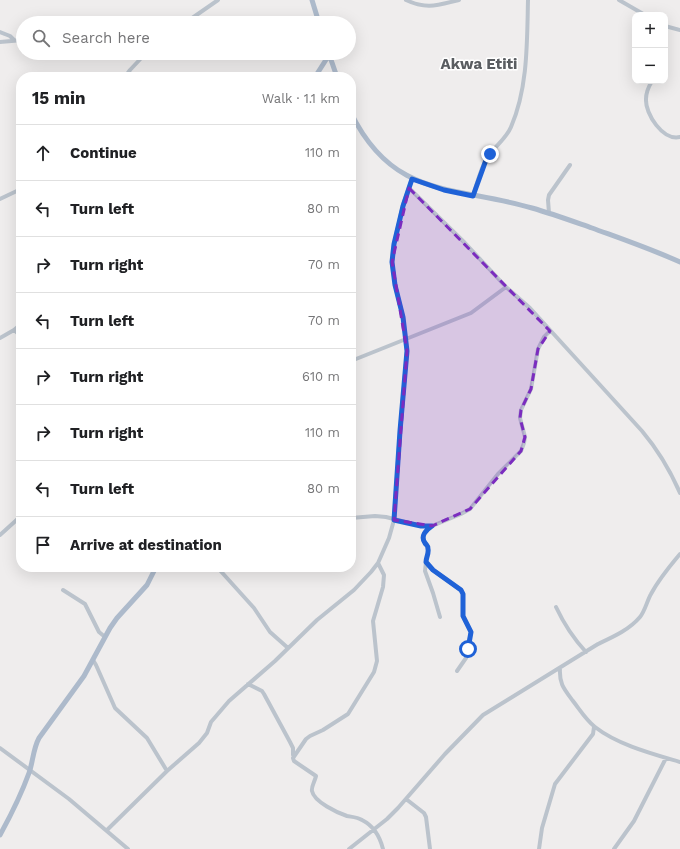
<!DOCTYPE html>
<meta charset="utf-8">
<style>
:root{--surface:#fff;--page:#f2f2f2;--text:#202124;--muted:#757577;--line:#e0e0e0}
body{margin:0;font-family:"Work Sans",sans-serif;background:var(--page);color:var(--text)}
.controls{position:absolute;right:12px;top:12px;display:grid;overflow:hidden;border-radius:8px;box-shadow:0 4px 16px #0002}
.controls button{width:36px;height:36px;display:grid;place-items:center;padding:0;border:0;border-bottom:1px solid var(--line);background:var(--surface);color:var(--text);font:20px sans-serif}
.stop{position:absolute;width:12px;height:12px;margin:-9px;border:3px solid #1f62d7;border-radius:50%;background:#fff}
.stop.end{background:#1f62d7;border-color:#fff;box-shadow:0 1px 4px #0008}
.list{margin:0;padding:0;list-style:none}
h2{display:flex;justify-content:space-between;align-items:center;height:52px;margin:0;padding:0 16px;font-size:17px}
h2 small{font-size:13px;font-weight:400;color:var(--muted)}
.list li{display:grid;grid-template-columns:26px 1fr auto;gap:12px;align-items:center;box-sizing:border-box;height:56px;padding:0 16px;border-top:1px solid var(--line)}
.list b{display:block;font-size:15px;white-space:nowrap}
.list em{font-size:13px;font-style:normal;color:var(--muted)}
.icon{flex:none;width:22px;height:22px;fill:none;stroke:currentColor;stroke-width:2;stroke-linecap:round;stroke-linejoin:round}
.map{position:relative;flex:none;width:680px;height:849px;overflow:hidden}
.search{position:absolute;background:var(--surface);box-shadow:0 4px 16px #0002;left:16px;top:16px;width:340px;height:44px;display:flex;align-items:center;gap:10px;box-sizing:border-box;padding:0 14px;border-radius:22px;color:var(--muted);font-size:15px}
.panel{position:absolute;background:var(--surface);box-shadow:0 4px 16px #0002;left:16px;top:72px;width:340px;height:500px;border-radius:16px}
.map>svg:first-child{display:block}
.lines{fill:none;stroke-linecap:round;stroke-linejoin:round}
.minor{stroke:#bbc3cc;stroke-width:4}
.major{stroke:#adbacb;stroke-width:5}
.route{stroke:#1f62d7;stroke-width:5}
.marked{fill:#7b2cbf;fill-opacity:0.2;stroke:#7b2cbf;stroke-width:3;stroke-dasharray:8 5;stroke-linejoin:round}
.labels{text-anchor:middle;stroke-width:3;stroke-linejoin:round;paint-order:stroke}
.district-label{font-size:15px;font-weight:bold;fill:#5a5d61;stroke:#fff}
</style>
<div class="map">
<svg width="680" height="849" viewBox="0 0 680 849">
<rect width="100%" height="100%" fill="#efeded"/>
<g class="lines">
<path class="minor" d="M406,0C427,10 438,5 459,0
M619,0L645,15
M185,23L218,0
M665,26L680,30
M0,32L10,36L14,40
M0,42L23,40
M125,77L130,70L146,53
M652,81C649,86 646,92 646,99C645,114 663,141 680,137
M409,188L465,243L506,287L530,308L642,431C658,450 670,470 680,493
M473,196C477,184 480,169 487,158C494,147 506,139 511,127C528,88 527,42 528,0
M0,199L21,189
M549,213L548,200L549,195L570,165
M14,330L21,336
M0,338L14,330L21,324
M351,361L471,313L506,287
M351,518L375,516L386,517L421,526H432L461,514L470,509L498,474L521,451L524,443L525,437L520,418L521,410L531,389L538,349L544,337L550,331
M431,526C426,531 420,536 425,543C427,546 428,545 428,549C429,553 426,558 426,562L433,570L461,590L463,594V616L471,632L466,658L457,671
M0,535L21,516
M426,562L425,571L433,593L440,617
M378,563L384,575L383,587L373,621L377,661L374,672L348,714L323,730L310,736L306,739L293,758L294,761L316,776C315,781 311,787 312,791C314,802 338,813 347,816C352,817 357,817 362,820C374,826 380,837 383,849
M217,567L254,608L270,632L288,648
M63,590L85,604L99,632L105,637
M556,607C564,624 573,638 586,652
M93,660L96,665L115,708L147,738L167,771
M560,668C559,684 564,689 573,701C580,710 586,720 595,727C618,745 653,754 680,762
M248,684L262,691L264,694L290,742L293,748V755
M0,748L69,799L128,849
M406,799L424,813L426,817L430,849
M107,830L167,771L199,743L207,733L211,722L229,701L275,661L317,620L354,590L371,572L378,563L389,538L394,520L400,431L407,351L403,317L395,285L392,262L394,244L403,205L412,179
M349,849L387,819L398,808L445,754L483,715L598,644C613,637 629,630 640,617C645,611 647,601 651,594C659,579 669,567 680,554
M539,849L542,828L555,784L593,734L594,727
M614,849L634,821L666,758"/>
<path class="major" d="M312,0L319,23
M329,54L337,77
M315,77L329,55
M351,113C394,200 454,185 532,208C553,214 572,221 592,228C622,239 651,249 680,262
M0,835C11,815 21,795 29,773C33,762 33,749 39,738L84,676L110,628L117,618L147,585L156,567"/>
</g>
<g class="lines">
<path class="route" d="M468,649L471,632L463,616V594L461,590L433,570L426,562C426,558 429,553 428,549C428,545 427,546 425,543C420,536 426,530 432,526H421L394,520L400,431L407,351L403,317L395,285L392,262L394,244L403,206L412,179L444,190L473,196L486,160L490,154"/>
</g>
<path class="marked" d="M409,188L550,331L538,349L531,389L521,410L520,418L525,437L521,451L470,509L432,526L394,520L407,351L392,262Z"/>
<g class="labels">
<g class="district-label">
<text x="479" y="69">Akwa Etiti</text>
</g>
</g>
</svg>
<div class="controls">
<button>+</button>
<button>−</button>
</div>
<div class="stop" style="left:468px;top:649px"></div>
<div class="stop end" style="left:490px;top:154px"></div>
<div class="search"><svg class="icon" aria-label="search" viewBox="0 0 24 24"><circle cx="10" cy="10" r="6"/><path d="M15 15l6 6"/></svg>Search here</div>
<section class="panel">
<h2>15 min<small>Walk · 1.1 km</small></h2>
<ul class="list">
<li><svg class="icon" aria-label="ahead" viewBox="0 0 24 24"><path d="M12 20V5M6 11l6-6 6 6"/></svg><div><b>Continue</b></div><em>110 m</em></li>
<li><svg class="icon" aria-label="left" viewBox="0 0 24 24"><path d="M17 20v-9H6M10 6l-5 5 5 5"/></svg><div><b>Turn left</b></div><em>80 m</em></li>
<li><svg class="icon" aria-label="right" viewBox="0 0 24 24"><path d="M7 20v-9h11M14 6l5 5-5 5"/></svg><div><b>Turn right</b></div><em>70 m</em></li>
<li><svg class="icon" aria-label="left" viewBox="0 0 24 24"><path d="M17 20v-9H6M10 6l-5 5 5 5"/></svg><div><b>Turn left</b></div><em>70 m</em></li>
<li><svg class="icon" aria-label="right" viewBox="0 0 24 24"><path d="M7 20v-9h11M14 6l5 5-5 5"/></svg><div><b>Turn right</b></div><em>610 m</em></li>
<li><svg class="icon" aria-label="right" viewBox="0 0 24 24"><path d="M7 20v-9h11M14 6l5 5-5 5"/></svg><div><b>Turn right</b></div><em>110 m</em></li>
<li><svg class="icon" aria-label="left" viewBox="0 0 24 24"><path d="M17 20v-9H6M10 6l-5 5 5 5"/></svg><div><b>Turn left</b></div><em>80 m</em></li>
<li><svg class="icon" aria-label="arrive" viewBox="0 0 24 24"><path d="M6 21V4h12l-3 4 3 4H6"/></svg><div><b>Arrive at destination</b></div></li>
</ul>
</section>
</div>
